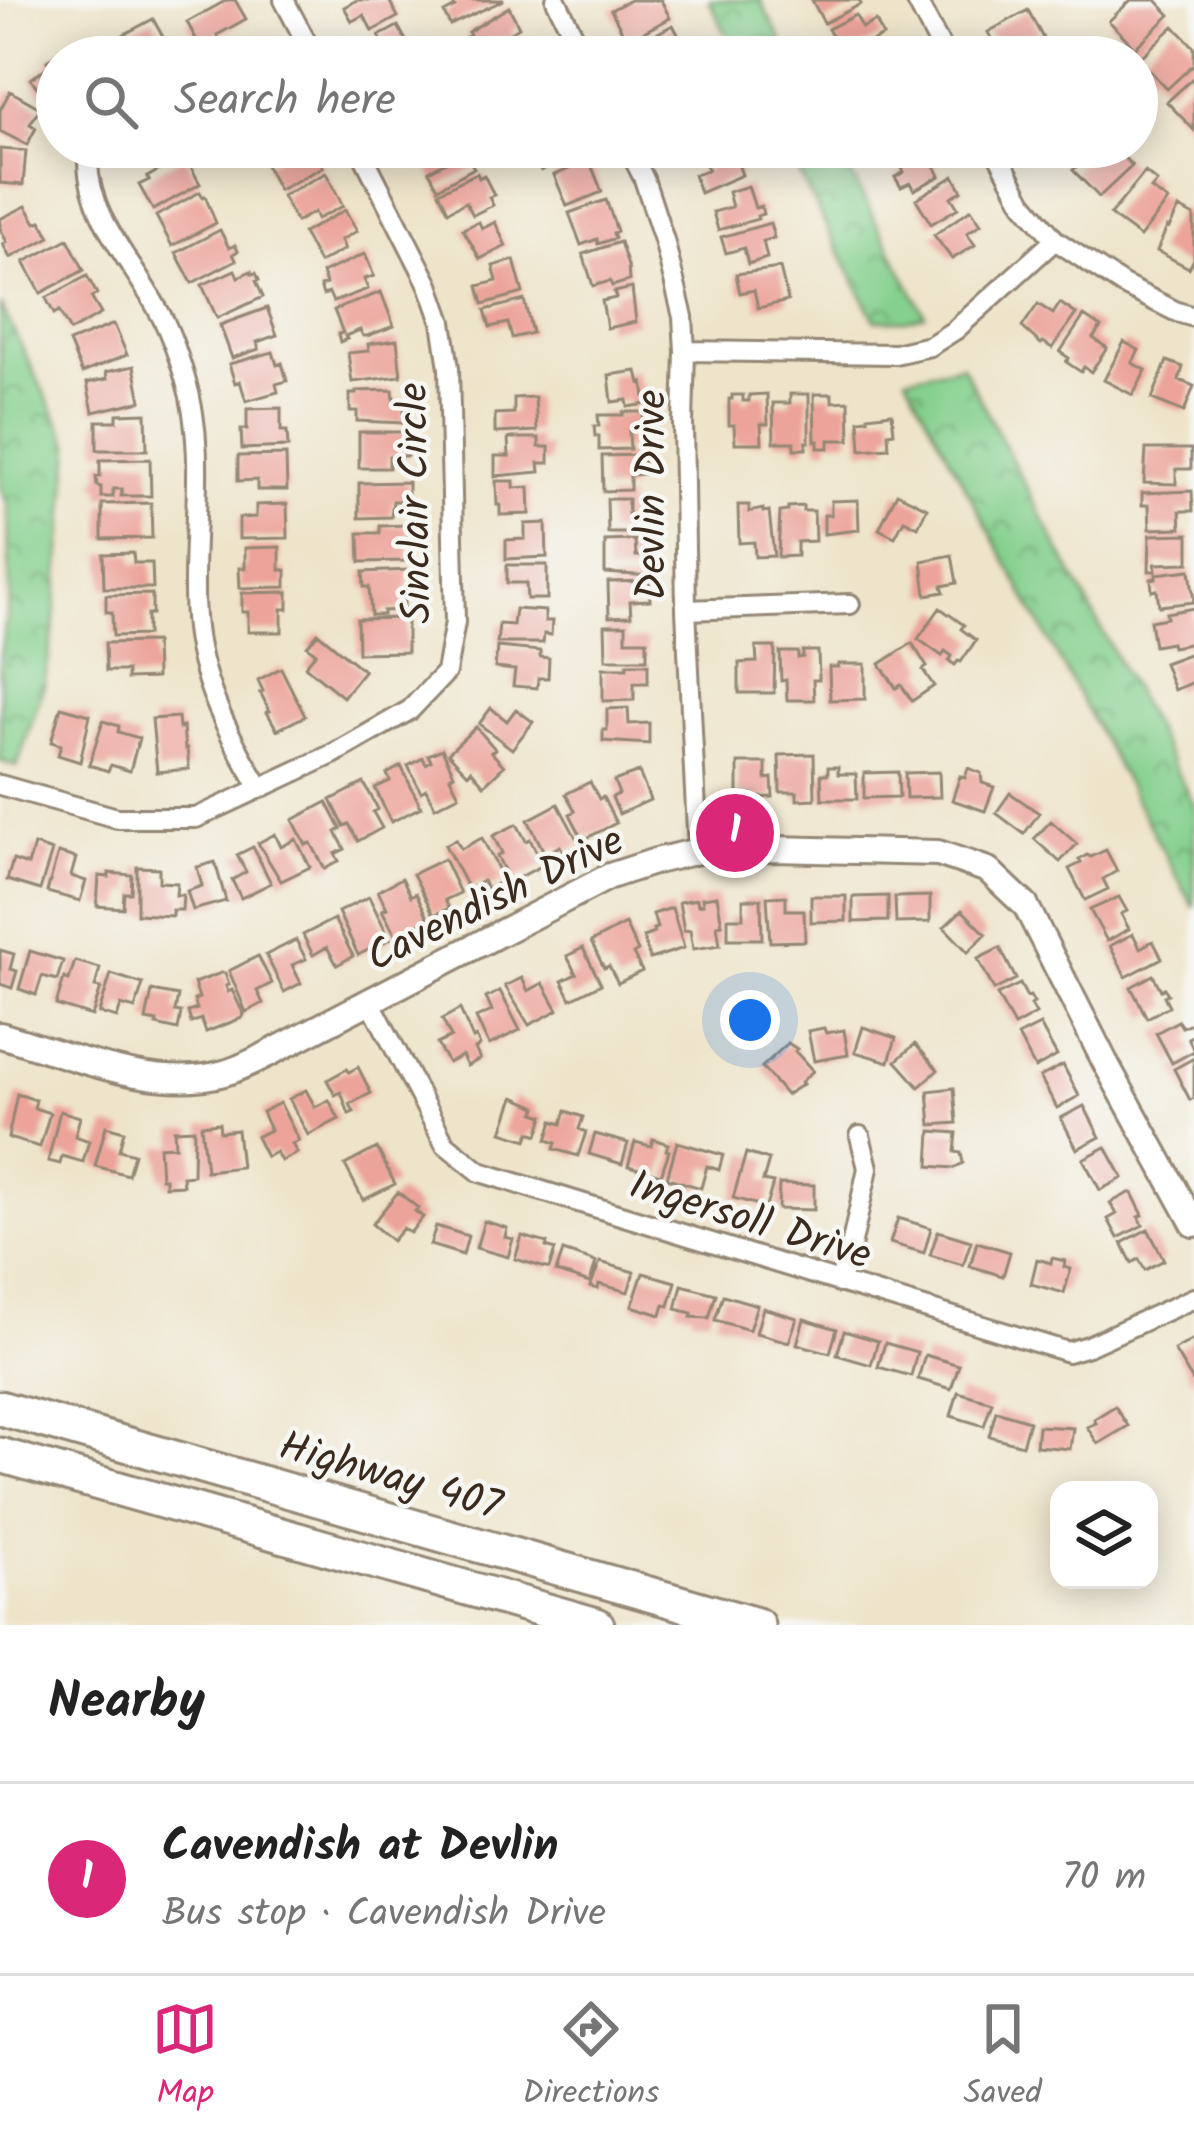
<!DOCTYPE html>
<meta charset="utf-8">
<style>
:root{--surface:#fff;--page:#f6f6f6;--text:#222;--muted:#767676;--line:#e0e0e0;--accent:#db2777}
body{margin:0;font-family:Kalam,sans-serif;background:var(--page);color:var(--text)}
.controls{position:absolute;right:36px;bottom:36px;display:grid;overflow:hidden;border-radius:24px;box-shadow:0 6px 30px #0003}
.controls button{width:108px;height:108px;display:grid;place-items:center;padding:0;border:0;border-bottom:3px solid var(--line);background:var(--surface);color:var(--text);font:60px sans-serif}
.you{position:absolute;left:750px;top:1020px;width:42px;height:42px;margin:-30px;border:9px solid #fff;border-radius:50%;background:#1a73e8;box-shadow:0 0 0 18px #1a73e833}
.badge{display:grid;place-items:center;width:78px;height:78px;border-radius:50%;background:var(--accent);color:#fff;font-size:39px;font-weight:700}
.pin{position:absolute;translate:-50% -50%;border:6px solid #fff;box-shadow:0 3px 12px #0006}
.list{margin:0;padding:0;list-style:none}
h2{display:flex;justify-content:space-between;align-items:center;height:156px;margin:0;padding:0 48px;font-size:51px}
h2 small{font-size:39px;font-weight:400;color:var(--muted)}
.list li{display:grid;grid-template-columns:78px 1fr auto;gap:36px;align-items:center;box-sizing:border-box;height:192px;padding:0 48px;border-top:3px solid var(--line)}
.list b{display:block;font-size:45px;white-space:nowrap}
.list p{margin:0;font-size:39px;white-space:nowrap;color:var(--muted)}
.list em{font-size:39px;font-style:normal;color:var(--muted)}
.icon{flex:none;width:66px;height:66px;fill:none;stroke:currentColor;stroke-width:2;stroke-linecap:round;stroke-linejoin:round}
.map{position:relative;flex:none;width:1194px;height:1625px;overflow:hidden}
.search{position:absolute;background:var(--surface);box-shadow:0 6px 30px #0003;left:36px;right:36px;top:36px;height:132px;display:flex;align-items:center;gap:30px;box-sizing:border-box;padding:0 42px;border-radius:66px;color:var(--muted);font-size:45px}
.sheet{height:348px;background:var(--surface)}
nav{display:flex;justify-content:space-around;align-items:center;box-sizing:border-box;height:168px;border-top:3px solid var(--line);background:var(--surface);font-size:33px;color:var(--muted)}
nav a{display:grid;justify-items:center;gap:6px}
nav .on{color:var(--accent)}
.map>svg:first-child{display:block}
.park{fill:url(#park-crowns);stroke:#607d56;stroke-width:3}
.building{fill:#eca39a}
.lines{fill:none;stroke-linecap:round;stroke-linejoin:round}
.street-casing{stroke:#948774;stroke-width:24}
.secondary-casing{stroke:#948774;stroke-width:30}
.highway-casing{stroke:#948774;stroke-width:39}
.street{stroke:#fff;stroke-width:18}
.secondary{stroke:#fff;stroke-width:24}
.highway{stroke:#fff;stroke-width:33}
.labels{text-anchor:middle;stroke-width:9;stroke-linejoin:round;paint-order:stroke}
.street-label{font-size:42px;fill:#3b2a1e;stroke:#f6f6f2}
</style>
<div class="map">
<svg width="1194" height="1625" viewBox="0 0 1194 1625">
<defs>
<pattern id="park-crowns" width="20" height="18" patternUnits="userSpaceOnUse" patternTransform="scale(3)"><rect width="20" height="18" fill="#85d08e"/><path d="M2 6a3 3 0 1 1 6 0M12 15a3 3 0 1 1 6 0" fill="none" stroke="#6ea973"/></pattern>
</defs>
<rect width="100%" height="100%" fill="#f6f6f2"/>
<filter id="ink" filterUnits="userSpaceOnUse"><feTurbulence type="fractalNoise" baseFrequency=".00833" numOctaves="2"/><feDisplacementMap in="SourceGraphic" scale="24" xChannelSelector="R" yChannelSelector="G"/><feConvolveMatrix kernelMatrix="1 2 1 2 8 2 1 2 1" color-interpolation-filters="sRGB"/></filter>
<filter id="wash" filterUnits="userSpaceOnUse"><feTurbulence type="fractalNoise" baseFrequency=".004" numOctaves="4" result="noise"/><feDisplacementMap in="SourceGraphic" scale="48" xChannelSelector="R" yChannelSelector="G"/><feGaussianBlur stdDeviation="2.7" result="paint"/><feColorMatrix in="noise" values="0 0 0 0 0 0 0 0 0 0 0 0 0 0 0 0 0 1.4 0 .05"/><feComposite in="paint" operator="in"/></filter>
<g filter="url(#wash)">
<rect width="100%" height="100%" fill="#eee4ca"/>
<path class="park" d="M709,0H760L790,57H738Z
M785,147H837L925,315L906,320H875Z
M0,304L71,446L54,628L44,685L17,767L0,761V656L10,597L8,504L0,488Z
M962,365L1194,805V908L906,377Z"/>
<g id="blocks">
<path class="building" d="M227,0H235L246,19L217,35L220,40L202,50L187,22Z
M357,0H389L398,17L372,31L364,15L352,21L344,7Z
M452,0H504L450,25L444,13L455,7Z
M630,0H661L670,18L627,41L611,10Z
M812,0H859L861,4L824,23Z
M1131,0H1156L1170,15L1135,48L1109,21Z
M509,7L519,27L511,32L515,40L482,57L473,41L468,44L465,38L470,35L468,32Z
M1028,10L1046,44L1022,57H1001L988,32Z
M856,15L862,28L876,21L883,36L843,56L828,29Z
M153,19L174,57H135L123,35Z
M673,25L689,55L634,57L651,48L647,39Z
M398,26L415,57H374L387,50L379,36Z
M1174,26L1194,47V64L1167,89L1139,59Z
M108,38L120,57H74L72,54L78,50L81,55Z
M59,52L63,57H57V96L48,102L31,79L50,65L47,61Z
M1194,77V130L1167,102Z
M10,91L40,108L30,124L36,128L27,145L0,131V110Z
M283,147H312L323,167L279,190L265,164L283,155L280,148Z
M437,147H462L474,168L438,188L429,171L446,162Z
M529,147H565L569,156L541,171Z
M725,147H732L742,175L700,193L694,175L708,170L702,154Z
M927,147H942L947,157L934,164L940,176L914,190L910,183L901,187L895,177L904,172L900,164Z
M1097,147H1114L1132,166L1099,197L1073,170Z
M0,149L26,151L23,185L0,183Z
M185,156L200,184L153,210L139,185L149,180L147,177Z
M588,157L602,192L567,206L554,175L571,168L569,164Z
M1145,172L1157,182L1151,189L1168,201L1140,237L1110,215Z
M326,173L343,206L317,219L314,212L296,222L282,196Z
M477,173L479,178L484,175L494,195L489,197L493,205L473,215L466,202L448,211L439,192Z
M954,176L962,191L951,197L958,208L931,224L916,199Z
M748,186L755,208L761,206L763,214L757,216L758,219L718,230L713,212L732,207L728,192Z
M200,192L203,197L205,196L216,223L172,246L156,216Z
M606,200L617,231L613,233L615,238L598,244L597,239L581,245L569,213Z
M26,206L36,223L41,221L50,237L10,258L3,244L7,242L0,228V219Z
M1179,208L1194,216V259L1189,268L1157,251L1167,227L1169,228Z
M971,209L981,224L967,233L975,245L952,259L934,235Z
M345,210L357,231L341,240L345,249L319,263L303,233Z
M479,222L482,229L495,222L506,246L480,259L463,229Z
M770,223L774,238L763,241L767,258L748,264L744,248L726,253L721,237Z
M220,230L229,248L235,245L238,251L233,254L236,260L192,283L176,253Z
M68,239L84,270L41,293L24,262Z
M620,242L628,266L629,281L612,286L610,281L593,286L583,254Z
M365,254L374,276L364,279L368,289L333,302L329,293L323,295L320,286L326,284L322,273Z
M514,260L523,293L483,304L478,286L497,281L493,266Z
M780,268L788,301L758,308L754,290L740,293L736,274Z
M235,270L238,277L251,271L252,274L256,273L259,280L256,281L263,297L217,318L202,285Z
M87,276L97,294L91,297L101,314L70,331L59,311L54,314L46,298Z
M632,288L636,322L607,328L602,301L616,298L614,292Z
M381,292L394,326L367,336H363L360,330L345,336L347,339L340,342L338,334L343,333L334,310Z
M524,300L532,333L512,338L508,323L490,327L485,310Z
M1060,303L1076,314L1052,348L1043,342L1041,344L1022,327L1038,304L1053,314Z
M267,308L277,335L257,342L259,349L232,358L220,325Z
M1084,316L1101,327L1093,338L1107,348L1091,372L1084,367L1081,372L1066,362L1069,358L1060,352Z
M114,324L127,355L82,373L69,342Z
M397,340L401,376L352,382L348,353L369,351L368,344Z
M1124,342L1139,350L1132,363L1146,370L1133,395L1104,380Z
M273,352L277,365L282,363L287,381L276,384L278,392L246,401L240,381L235,383L229,364Z
M1167,361L1183,367L1179,380L1194,386L1184,412L1152,399Z
M134,366L141,401L93,412L87,383L107,379L106,372Z
M637,371L640,383L643,382L646,404L628,407L627,400L612,402L609,375Z
M393,390L394,401L404,400V423L357,421V411H350V394H356V391Z
M767,394L768,424H761L762,443H735L734,425H729V399H732V395H743V401H749V395Z
M790,394H809V442H806V449H794V442H774L773,403H790Z
M814,394H832V402L849,401L850,440H829V448H818V441H815Z
M535,397L537,431L495,433V414L514,413V398Z
M281,408V431H287L288,447L242,449L241,429H247V409Z
M623,412H643L644,431H629L630,449L599,450V436H595L594,426H599L598,415H623Z
M146,413L147,450H97V421H117V414Z
M892,413L894,432L888,433L889,448L861,450L859,420L868,419V416Z
M359,432H407V456H389V468H359Z
M508,438H539V447H549V463H539L540,472L495,476V456H509Z
M1146,449H1191V469H1176V484L1144,483Z
M286,455L287,490H257V480L238,481V456Z
M643,455L644,474L630,475V490L603,491L602,456Z
M150,459L151,496H121L122,489H113V497H101V487L97,486L96,477H100V460Z
M496,481H514V488L529,487L530,514L500,515V505H497Z
M408,482V501H393L391,517L359,518V483Z
M1192,491L1193,511H1180L1181,528L1150,529L1149,505H1142V493Z
M897,493L927,508L918,527L904,520L895,537L879,529Z
M607,499H628V514H648V533H608Z
M858,500L859,530L824,534V515H831V501Z
M151,503L152,538L102,539V504Z
M287,504L288,538L239,539V518L256,517V505Z
M738,505H749V512L763,509V512L769,511L774,556L755,557L754,542L739,543Z
M803,506V511H814L815,541L797,542V556L778,557L780,512L788,511V507Z
M546,523L547,557L506,559V540L525,539V524Z
M408,525L409,561L360,562L359,533H380V526Z
M1189,534V563L1155,564L1156,571H1149L1150,535Z
M635,540L636,556H650L651,576L605,573V541Z
M280,547V570H286V587L240,588L239,568H245V548Z
M133,553L134,563H152L153,588H104L103,554Z
M952,555L957,583L942,586L944,592L926,595L922,561Z
M507,565H547V599H527L526,583H507Z
M409,570V590H404V610L383,611V615H371L369,587H364L363,572Z
M1190,570L1194,602L1159,606L1157,590L1152,591L1151,579L1156,578V574Z
M649,581L650,600L630,601L631,616L609,617L608,582Z
M288,592V609H282V632H248V612H242V593Z
M152,594V614H147V635L113,636L112,612H106V595Z
M940,608L964,625L961,629L976,640L961,662L958,661L955,665L949,661L952,656L945,651L942,656L918,639Z
M1194,608V643L1172,647L1171,643L1154,646L1150,621L1167,618L1166,613Z
M515,609L545,611V621H552L551,635L544,634L543,643H497L499,624L513,625Z
M407,618V652L358,653L357,619Z
M605,625H626V640H647V659H606Z
M318,633L364,671L343,697L305,666L316,653L307,646Z
M155,642L156,678L127,679V671H106L105,643Z
M912,643L927,667L923,670L934,686L912,701L901,685L896,688L880,664Z
M497,647L540,651V657L549,658L548,678H538L537,688L513,686L515,670L495,668Z
M756,647H775L774,693H739V663L757,662Z
M803,651H818L819,680H813L814,700H787L786,680L781,681L780,652H798V658L803,657Z
M1194,652V682L1174,690L1164,663Z
M627,664H648V683H634V700L603,701V668H627Z
M838,664H865V699L830,700L829,667H838Z
M281,668L305,716L277,730L267,712L270,711L260,692L263,691L258,680Z
M61,707L90,715L80,762L58,755L61,745L51,742Z
M491,708L507,721L516,709L533,722L512,749L479,724Z
M628,708L629,724L649,723V744L603,741V730H607V709Z
M178,717L179,728L183,727L185,749H187L189,769L157,772L152,719Z
M103,721L119,726L118,732L139,738L130,771L111,765L108,771L89,765Z
M476,727L495,749L491,752L504,766L484,785L471,770L468,774L448,753Z
M442,749L454,774L450,777L459,795L435,807L426,789L421,792L408,766L423,758L426,764L431,761L428,755Z
M814,754L815,799L797,800V792H780L779,755Z
M738,763H766V779L772,778L773,797L751,798V794H738Z
M401,766L421,807L391,822L375,788L390,781L387,774Z
M828,767H838V774H856L857,799H822L821,774H828Z
M968,768L981,773L982,783L994,787L985,811L952,800L960,776L965,778Z
M639,772L650,800L619,814L612,797L619,794L614,781Z
M898,772L899,797L864,798V773Z
M939,772L940,797L906,798L905,773Z
M590,782L599,799L603,797L616,823L583,840L570,814L575,811L566,794Z
M364,783L378,809L373,812L382,828L358,841L349,824L344,826L331,800Z
M1010,793L1039,813L1024,834L996,813Z
M327,802L341,829L336,832L345,849L335,854L339,861L325,869L311,843L306,845L293,820Z
M558,804L580,845L564,853L560,846L545,854L528,820Z
M1051,821L1077,844L1060,862L1034,839Z
M517,824L526,841L530,839L543,865L510,882L497,856L502,853L493,836Z
M275,834L281,847L296,839L310,867L281,881L258,843Z
M482,838L504,880L487,889L483,881L468,889L445,845L456,839L461,849Z
M34,845L52,851L40,890L7,880L13,860L28,865Z
M253,847L271,883L241,898L232,880L246,872L237,855Z
M1106,850L1117,871L1103,879L1108,889L1085,900L1069,869L1081,863L1079,860L1087,855L1091,857Z
M58,853L76,858L71,876L86,881L80,901L47,892Z
M444,859L460,893L445,900L449,908L434,915L413,874Z
M215,862L226,901L193,910L187,891L202,886L197,867Z
M137,867L159,868V882L177,883L176,895H183L182,910H172V916L137,914Z
M109,873L132,875L131,893H124L123,908L97,906L99,876L109,877Z
M402,878L411,896L416,893L429,919L396,936L382,910L387,908L378,891Z
M717,896L722,924L717,925L720,945L693,949L690,930L684,931L679,902L697,899L698,905L703,904L702,898Z
M786,896V910H804L805,941L770,942L767,897Z
M811,896H846V921L811,922Z
M888,896V921L853,922V897Z
M930,896V922L896,923L895,897Z
M369,897L390,939L358,955L338,912Z
M1119,897L1127,911L1121,914L1129,929L1107,941L1090,910Z
M743,899H761L762,939H728V918H743Z
M672,908L684,948L650,959L643,937L654,933L653,929L657,928L653,914Z
M962,910L986,934L968,952L944,927Z
M334,919L353,956L337,965L327,947L313,955L303,935Z
M625,924L638,951L633,954L642,971L618,983L609,966L604,968L591,942Z
M1133,934L1140,948L1153,941L1162,958L1126,977L1110,946Z
M296,940L306,959L292,965L301,983L284,992L266,955Z
M583,948L601,984L571,999L562,981L576,974L567,956Z
M1000,948L1016,979L994,990L978,959Z
M0,950L14,954L10,969L17,971L12,988L0,984Z
M30,951L63,961L57,980L42,976L36,995L19,989Z
M258,956L272,983L257,991L263,1003L246,1012L229,971Z
M75,961L100,968L95,987L101,988L92,1016L56,1005L64,978L69,980Z
M221,973H225L229,985L226,986L228,992L232,990L244,1015L242,1018L206,1032L201,1019L191,1023L188,1012L197,1009L194,1000L199,998L194,983Z
M111,974L143,984L135,1009L121,1005L117,1018L99,1013Z
M1153,975L1161,990L1164,988L1168,994L1164,996L1169,1006L1147,1018L1131,987Z
M522,978L528,991L543,983L558,1010L529,1025L505,986Z
M1020,984L1027,997L1030,996L1034,1003L1031,1005L1036,1014L1014,1026L997,995Z
M152,991L178,996L175,1011L181,1012L178,1030L156,1025L157,1022L146,1020Z
M500,991L520,1030L489,1045L476,1018L492,1011L486,998Z
M460,1009L473,1039L476,1037L480,1045L475,1049L480,1059L467,1066L462,1056L448,1063L437,1044L451,1037L442,1019Z
M1178,1021L1182,1027L1191,1023L1194,1035L1188,1038L1194,1051L1172,1063L1156,1033Z
M1040,1025L1057,1056L1035,1068L1018,1036Z
M863,1027L896,1038L889,1062L855,1052Z
M824,1028L826,1033L844,1030L848,1055L814,1061L808,1031Z
M788,1043L797,1049L795,1051L813,1071L801,1082L803,1084L786,1095L762,1067Z
M915,1044L938,1070L919,1087L896,1061Z
M1194,1058V1098L1190,1100L1174,1069Z
M1063,1065L1079,1096L1057,1108L1040,1077Z
M358,1067L371,1093L350,1104L354,1112L349,1114L341,1092L335,1095L327,1080L347,1069L349,1072Z
M954,1088L957,1123L931,1125L928,1091Z
M306,1090L315,1107L329,1100L339,1119L308,1135L289,1099Z
M17,1094L36,1100L34,1108L50,1113L40,1147L8,1138Z
M514,1097L537,1107L535,1113L544,1116L538,1135L530,1132L527,1140L502,1132Z
M280,1103L299,1141L292,1144L297,1153L281,1161L276,1152L266,1157L256,1137L270,1130L262,1112Z
M1084,1106L1100,1137L1077,1149L1061,1118Z
M60,1111L80,1117L75,1136L89,1141L83,1162L62,1156L60,1164L48,1161Z
M566,1111L583,1117L579,1129L586,1132L578,1156L554,1149L556,1143L547,1140L553,1121L562,1124Z
M219,1123L220,1132L237,1130L241,1167L206,1171L201,1125Z
M106,1126L124,1131L119,1150L134,1154L128,1175L95,1166Z
M194,1129L193,1175L182,1176L183,1185L165,1186V1178H161L159,1147L175,1146L174,1130Z
M931,1131L957,1133L955,1152L961,1153L963,1163L954,1168L929,1166Z
M595,1134L628,1143L622,1164L589,1154Z
M653,1139L668,1144L666,1150L669,1151L661,1175L628,1166L635,1142L651,1146Z
M677,1142L723,1155L719,1170L707,1166L701,1188L667,1178Z
M1106,1147L1123,1178L1100,1190L1083,1159Z
M377,1148L395,1184L363,1200L345,1165Z
M746,1153L769,1160L763,1181L773,1183L766,1207L733,1198Z
M779,1184L814,1185V1210L778,1209Z
M398,1192L418,1208L415,1211L423,1217L410,1233L403,1228L392,1241L372,1224Z
M1129,1193H1132L1143,1215L1139,1217L1143,1225L1118,1238L1108,1219L1117,1214L1110,1203Z
M898,1218L931,1228L924,1253L890,1243Z
M484,1221L507,1228L505,1237L513,1239L508,1257L476,1248Z
M436,1226L468,1236L463,1255L430,1245Z
M1148,1229L1164,1260L1145,1270L1139,1259L1132,1263L1122,1243Z
M938,1231L971,1241L963,1265L930,1255Z
M522,1236L547,1243L546,1247L555,1250L549,1269L515,1259Z
M977,1242L1010,1252L1003,1276L970,1266Z
M563,1251L596,1262L590,1283L556,1272Z
M1052,1258L1065,1261L1064,1267L1071,1269L1064,1293L1031,1284L1037,1259L1051,1263Z
M600,1262L634,1272L628,1292L599,1284L598,1289L590,1287Z
M643,1273L676,1282L669,1306L664,1305L661,1315L632,1306Z
M682,1285L716,1294L709,1318L691,1317L692,1313L676,1309Z
M723,1295L757,1305L749,1330L715,1320Z
M763,1308L797,1318L789,1342L756,1333Z
M804,1319L837,1329L830,1353L797,1344Z
M844,1331L878,1341L871,1365L837,1355Z
M1194,1339V1383L1174,1350Z
M885,1343L917,1352L911,1376L878,1367Z
M925,1355L959,1365L951,1389L918,1379Z
M958,1392L992,1402L984,1426L951,1416Z
M1115,1406L1128,1426L1098,1444L1087,1427L1096,1423L1094,1419Z
M996,1411L1029,1421L1022,1445L989,1436Z
M1038,1426L1073,1428L1070,1449L1036,1446Z"/>
</g>
</g>
<g filter="url(#ink)">
<use href="#blocks" fill-opacity="0" stroke="#948774" stroke-width="3"/>
<g class="lines">
<g class="street-casing">
<path id="street" d="M284,0L314,57
M556,0L584,57
M916,0L946,57
M285,57L307,44
M108,147L88,162C89,217 133,263 158,310C170,330 178,355 185,378C209,455 189,539 195,617C199,680 229,736 260,788
M628,147L644,179L664,240L683,317L685,351L683,423L686,610L698,851
M994,147L1023,202L1055,240L1123,285L1177,312L1194,317
M685,351L895,354L930,346L955,330L1055,240
M686,610L850,604
M0,785L117,818H196L333,754L410,710L446,672L455,622L449,368L442,322L429,285L359,147
M370,1001L445,1144L480,1172L1068,1352L1088,1346L1194,1298
M839,1283L851,1247L868,1168L860,1136"/>
</g>
<g class="secondary-casing">
<path id="secondary" d="M0,1035C67,1054 155,1093 224,1073C239,1069 254,1061 268,1054L610,876L656,861L698,851L774,849L938,853L988,870L1026,906L1105,1062L1194,1224"/>
</g>
<g class="highway-casing">
<path id="highway" d="M0,1408L757,1625
M0,1455L597,1625"/>
</g>
<use href="#street" class="street"/>
<use href="#secondary" class="secondary"/>
<use href="#highway" class="highway"/>
</g>
</g>
<g class="labels">
<g class="street-label">
<text transform="translate(650 495) rotate(-90)" y="15">Devlin Drive</text>
<text transform="translate(413 503) rotate(-91)" y="15">Sinclair Circle</text>
<text transform="translate(494 897) rotate(-26)" y="15">Cavendish Drive</text>
<text transform="translate(751 1218) rotate(17)" y="15">Ingersoll Drive</text>
<text transform="translate(391 1474) rotate(16)" y="15">Highway 407</text>
</g>
</g>
</svg>
<div class="controls">
<button><svg class="icon" aria-label="layers" viewBox="0 0 24 24"><path d="M12 4l9 5-9 5-9-5zM3 14l9 5 9-5"/></svg></button>
</div>
<div class="you"></div>
<div class="pin badge" style="left:735px;top:833px">1</div>
<div class="search"><svg class="icon" aria-label="search" viewBox="0 0 24 24"><circle cx="10" cy="10" r="6"/><path d="M15 15l6 6"/></svg>Search here</div>
</div>
<section class="sheet">
<h2>Nearby<small></small></h2>
<ul class="list">
<li><span class="badge">1</span><div><b>Cavendish at Devlin</b><p>Bus stop · Cavendish Drive</p></div><em>70 m</em></li>
</ul>
</section>
<nav>
<a class="on"><svg class="icon" aria-label="map" viewBox="0 0 24 24"><path d="M3 6l6-2 6 2 6-2v14l-6 2-6-2-6 2zM9 4v14M15 6v14"/></svg>Map</a>
<a><svg class="icon" aria-label="directions" viewBox="0 0 24 24"><path d="M12 3l9 9-9 9-9-9zM9 14v-3h6M13 9l2 2-2 2"/></svg>Directions</a>
<a><svg class="icon" aria-label="saved" viewBox="0 0 24 24"><path d="M7 4h10v16l-5-4-5 4z"/></svg>Saved</a>
</nav>
